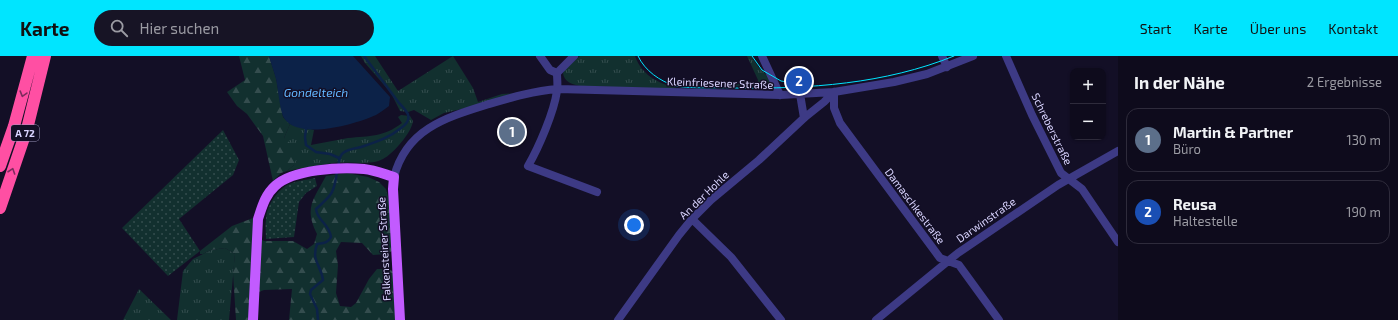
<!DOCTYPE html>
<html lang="de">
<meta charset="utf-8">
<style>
:root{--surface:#0e0b1c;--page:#171425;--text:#f1f3f6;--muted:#9b9ba3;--line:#2e2b3b;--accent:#00e5ff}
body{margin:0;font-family:"Exo 2",sans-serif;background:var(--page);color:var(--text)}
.controls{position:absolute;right:12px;top:12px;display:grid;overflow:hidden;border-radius:8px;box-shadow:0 1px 3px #0004}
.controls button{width:36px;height:36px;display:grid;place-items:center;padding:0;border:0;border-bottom:1px solid var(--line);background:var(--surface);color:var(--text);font:20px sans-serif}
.you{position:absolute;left:634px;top:169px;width:14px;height:14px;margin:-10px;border:3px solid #fff;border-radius:50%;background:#1a73e8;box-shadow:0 0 0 6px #1a73e833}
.badge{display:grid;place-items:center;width:26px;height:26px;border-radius:50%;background:var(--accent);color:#fff;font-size:13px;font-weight:700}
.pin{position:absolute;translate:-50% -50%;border:2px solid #fff;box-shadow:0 1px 4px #0006}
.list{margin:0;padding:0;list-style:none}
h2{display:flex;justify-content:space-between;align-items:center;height:52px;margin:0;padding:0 16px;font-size:17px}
h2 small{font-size:13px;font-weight:400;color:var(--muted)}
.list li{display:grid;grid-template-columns:26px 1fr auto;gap:12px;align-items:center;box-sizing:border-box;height:64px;margin:0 8px 8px;padding:0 8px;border:1px solid var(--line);border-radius:12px}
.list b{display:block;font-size:15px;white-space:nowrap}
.list p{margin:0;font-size:13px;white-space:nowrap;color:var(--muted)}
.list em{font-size:13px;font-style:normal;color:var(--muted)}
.icon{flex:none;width:22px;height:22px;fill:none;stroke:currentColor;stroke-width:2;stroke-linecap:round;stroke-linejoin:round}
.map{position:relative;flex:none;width:1118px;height:264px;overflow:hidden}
header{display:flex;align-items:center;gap:24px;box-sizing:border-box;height:56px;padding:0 20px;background:var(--accent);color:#111}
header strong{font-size:19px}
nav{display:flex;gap:22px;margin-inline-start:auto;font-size:14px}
.search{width:280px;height:36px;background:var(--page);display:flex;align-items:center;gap:10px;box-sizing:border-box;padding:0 14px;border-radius:22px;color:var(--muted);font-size:15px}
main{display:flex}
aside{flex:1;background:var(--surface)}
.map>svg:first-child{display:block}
.grass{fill:url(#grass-tufts)}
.forest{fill:url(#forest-firs)}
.garden{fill:url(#garden-dots)}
.water{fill:#0c2248}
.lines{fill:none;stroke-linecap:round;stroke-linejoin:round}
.stream{stroke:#0c2248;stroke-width:2.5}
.minor{stroke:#3d3a85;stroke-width:8}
.major{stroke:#c25bff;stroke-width:10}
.highway{stroke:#ff4fa3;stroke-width:12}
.tram{stroke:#00e5ff;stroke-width:1}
.oneway{stroke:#7d2c5e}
.labels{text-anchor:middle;stroke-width:3;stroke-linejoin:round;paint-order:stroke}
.shield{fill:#130f26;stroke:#9e99be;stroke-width:1}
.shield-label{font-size:10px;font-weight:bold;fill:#d9d4ff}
.street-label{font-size:11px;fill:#d9d4ff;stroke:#130f26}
.water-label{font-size:12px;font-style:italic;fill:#62b6ff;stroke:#130f26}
</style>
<header>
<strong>Karte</strong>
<div class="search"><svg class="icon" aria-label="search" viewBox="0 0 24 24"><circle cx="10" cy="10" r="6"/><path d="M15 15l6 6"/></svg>Hier suchen</div>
<nav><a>Start</a><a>Karte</a><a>Über uns</a><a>Kontakt</a></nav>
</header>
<main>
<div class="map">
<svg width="1118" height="264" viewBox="0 0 1118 264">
<defs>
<pattern id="grass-tufts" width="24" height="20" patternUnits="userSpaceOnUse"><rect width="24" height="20" fill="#12302f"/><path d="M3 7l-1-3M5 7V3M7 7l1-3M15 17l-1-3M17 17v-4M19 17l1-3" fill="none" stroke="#344d4e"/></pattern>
<pattern id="forest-firs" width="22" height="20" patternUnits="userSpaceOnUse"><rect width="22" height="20" fill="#12302f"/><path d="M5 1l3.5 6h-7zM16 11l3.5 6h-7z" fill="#344d4e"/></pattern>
<pattern id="garden-dots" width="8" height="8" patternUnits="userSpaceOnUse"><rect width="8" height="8" fill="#12302f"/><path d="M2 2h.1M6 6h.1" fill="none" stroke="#344d4e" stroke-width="1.8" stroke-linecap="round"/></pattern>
</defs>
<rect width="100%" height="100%" fill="#130f26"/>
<path class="grass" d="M361,0H375L398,35L453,0L473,32L478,46L502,38L518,37L475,50L444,57L431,64L414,54L408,56L400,55L391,37L365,7Z
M580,0H635C642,21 663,30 683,33L580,30C572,28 564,26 563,17L565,13Z
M747,0H751L759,12L770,22V29L768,31L681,29L757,28L758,24Z
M401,59L410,60L413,65C412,76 393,98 383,103C370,110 348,105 333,107C318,109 303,112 287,115L294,109L284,82L290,68L314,74L311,89C323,87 336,84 348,82C370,80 384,81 402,67L398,61Z
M225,192L235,198L229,264H177L183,215L193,203L211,194Z
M139,233L171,264H123Z"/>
<path class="forest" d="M239,0H269L276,22L283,61L290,68L284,82L295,91L297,101L294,109L287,115L281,117L273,125L263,80L247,58L237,50L227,36L245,24Z
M347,117L368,121L379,126L386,133L389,144L394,194L386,198L373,199L362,187L341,186L336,195L338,209L336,237L340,250L351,251L356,247L369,223L377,213H389L395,217L396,264H289L292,233L264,234L253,238L251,264H236L233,217L235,198L225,192L211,194L203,198H200V195L232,170L253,162L254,179L264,185H293L307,193L314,188L317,178C304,152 313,144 326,120Z"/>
<path class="garden" d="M223,74L239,104L233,119L179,163L200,195L168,220L122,172Z
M315,122L317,130L306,137L299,146L294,181L266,183C266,176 265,170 266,164C266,151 276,136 287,129C295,125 306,124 315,122Z"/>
<path class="water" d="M269,0H353L390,41L389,50C385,53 381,56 376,59C356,68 299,85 284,62C280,55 278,32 276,23C274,15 271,8 269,0Z"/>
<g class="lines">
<path class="stream" d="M306,73L305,81L306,89L316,96L330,98L339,102
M338,111C339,106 339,100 343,97C348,93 356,92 361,91C376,86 389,82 401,72C414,63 408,56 399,47L364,0
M318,264L317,253L310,238L311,234L323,224C321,208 311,206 317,188C324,187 328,187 331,181C329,167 317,165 316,153C332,139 334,137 337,116"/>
<path class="minor" d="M540,0L550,14L557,17
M762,0L780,39
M942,0L947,11
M1006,0L1032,59L1061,117L1082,133L1118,186
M557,17C557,23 558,29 557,35C554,56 539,91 528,110L597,136
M557,17L574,0
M834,36V52L840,67L940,202L959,209L999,264
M800,38L804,62
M394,121C406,74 444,62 486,49C510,42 533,35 558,33L780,39L834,36L894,26L927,18L973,0
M692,163L731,201L781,264
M618,264L679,179L692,163L711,144L759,104L804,62L824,46L834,36
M876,264L958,197L1058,129L1118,95"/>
<path class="major" d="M253,264L258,163C262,151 265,139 275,130C293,113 340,111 364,113C374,114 384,118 394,121L393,133L400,264"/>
<path class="highway" d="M0,110L14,70L33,0
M0,152L27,73L45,0"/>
<path class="tram" d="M638,0C645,15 660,25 675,30C694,33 715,31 735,32C809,33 885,28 954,0
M752,0L762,14L781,25L794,27"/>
</g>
<defs><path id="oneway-chevron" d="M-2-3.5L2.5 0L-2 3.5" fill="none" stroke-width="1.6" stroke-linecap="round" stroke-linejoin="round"/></defs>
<g class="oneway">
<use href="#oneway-chevron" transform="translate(23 38) rotate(106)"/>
<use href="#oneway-chevron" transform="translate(12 115) rotate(-71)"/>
</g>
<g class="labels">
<rect class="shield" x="11" y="69" width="28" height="16" rx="3"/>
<g class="shield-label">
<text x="25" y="81">A 72</text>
</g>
<g class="street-label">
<text transform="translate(720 27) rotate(2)" y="4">Kleinfriesener Straße</text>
<text transform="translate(1052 73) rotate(64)" y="4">Schreberstraße</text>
<text transform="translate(704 139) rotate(-44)" y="4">An der Hohle</text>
<text transform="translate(915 150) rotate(53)" y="4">Damaschkestraße</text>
<text transform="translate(986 164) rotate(-35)" y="4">Darwinstraße</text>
<text transform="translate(384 193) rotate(-93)" y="4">Falkensteiner Straße</text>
</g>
<g class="water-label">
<text x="316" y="41">Gondelteich</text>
</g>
</g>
</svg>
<div class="controls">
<button>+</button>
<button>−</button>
</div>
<div class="you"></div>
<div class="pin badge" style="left:512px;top:76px;background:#5c6f8a">1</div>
<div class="pin badge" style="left:799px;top:25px;background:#1a4fb4">2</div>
</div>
<aside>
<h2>In der Nähe<small>2 Ergebnisse</small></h2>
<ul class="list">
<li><span class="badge" style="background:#5c6f8a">1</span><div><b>Martin &amp; Partner</b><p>Büro</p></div><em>130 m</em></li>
<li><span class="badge" style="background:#1a4fb4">2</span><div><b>Reusa</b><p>Haltestelle</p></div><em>190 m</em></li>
</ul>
</aside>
</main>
